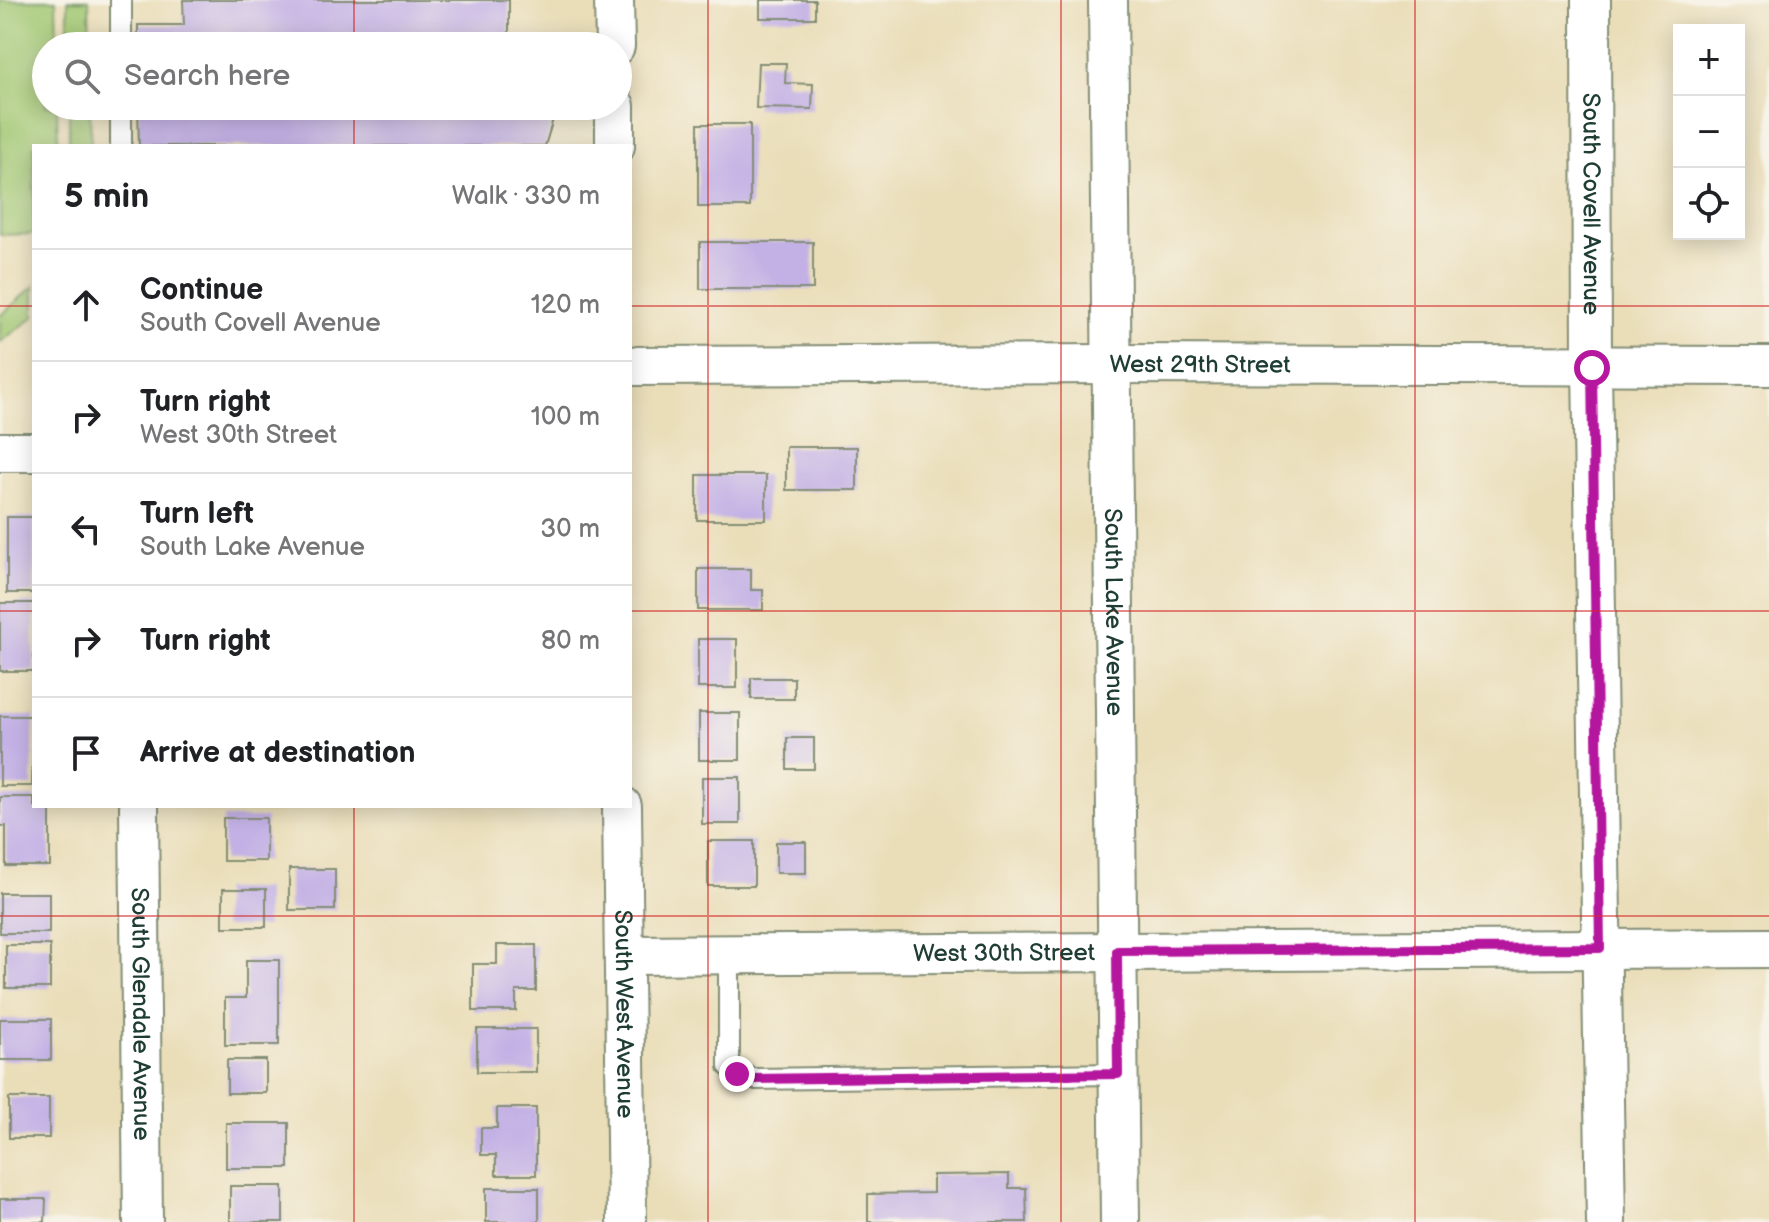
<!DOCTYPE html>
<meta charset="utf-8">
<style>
:root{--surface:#fff;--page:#f2f2f2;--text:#202124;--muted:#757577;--line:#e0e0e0}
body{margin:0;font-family:"Balsamiq Sans",sans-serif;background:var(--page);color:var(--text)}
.controls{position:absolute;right:24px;top:24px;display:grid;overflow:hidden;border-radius:0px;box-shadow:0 4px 20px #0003}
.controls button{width:72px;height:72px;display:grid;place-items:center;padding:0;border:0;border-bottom:2px solid var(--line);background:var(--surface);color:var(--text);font:40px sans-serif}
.stop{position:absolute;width:24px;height:24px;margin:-18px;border:6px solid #b5179e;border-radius:50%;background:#fff}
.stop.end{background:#b5179e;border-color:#fff;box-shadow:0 2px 8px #0008}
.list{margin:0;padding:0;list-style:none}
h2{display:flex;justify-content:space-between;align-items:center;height:104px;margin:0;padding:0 32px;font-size:34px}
h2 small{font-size:26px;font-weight:400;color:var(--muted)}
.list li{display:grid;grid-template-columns:52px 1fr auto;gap:24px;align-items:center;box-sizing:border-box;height:112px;padding:0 32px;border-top:2px solid var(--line)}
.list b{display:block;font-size:30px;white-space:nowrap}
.list p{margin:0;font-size:26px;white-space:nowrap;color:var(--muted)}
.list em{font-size:26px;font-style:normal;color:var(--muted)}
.icon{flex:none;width:44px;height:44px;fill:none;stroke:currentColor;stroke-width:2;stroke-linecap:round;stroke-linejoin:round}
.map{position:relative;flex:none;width:1769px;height:1222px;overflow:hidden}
.search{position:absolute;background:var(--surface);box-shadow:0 4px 20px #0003;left:32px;top:32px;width:600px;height:88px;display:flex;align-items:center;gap:20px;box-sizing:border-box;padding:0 28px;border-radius:44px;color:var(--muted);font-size:30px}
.panel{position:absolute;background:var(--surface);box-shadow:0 4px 20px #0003;left:32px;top:144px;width:600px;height:664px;border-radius:0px}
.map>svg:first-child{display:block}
.green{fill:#a2c873;stroke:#608254;stroke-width:2}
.building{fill:#c3b1e5}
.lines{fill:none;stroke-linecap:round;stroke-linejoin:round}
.lane-casing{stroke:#848e76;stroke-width:24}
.street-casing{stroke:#848e76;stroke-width:42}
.lane{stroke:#fff;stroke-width:20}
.street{stroke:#fff;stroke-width:38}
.route{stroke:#b5179e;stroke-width:10}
.grid{fill:none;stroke:#d62828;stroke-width:2;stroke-opacity:0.55}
.labels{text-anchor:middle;stroke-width:8;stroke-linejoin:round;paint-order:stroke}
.street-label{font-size:24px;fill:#1f3d34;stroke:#f7f3e8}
</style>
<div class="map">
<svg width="1769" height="1222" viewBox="0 0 1769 1222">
<rect width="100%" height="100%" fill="#f7f3e8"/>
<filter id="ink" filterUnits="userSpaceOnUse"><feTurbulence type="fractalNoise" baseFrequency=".0125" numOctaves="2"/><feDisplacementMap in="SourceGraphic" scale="16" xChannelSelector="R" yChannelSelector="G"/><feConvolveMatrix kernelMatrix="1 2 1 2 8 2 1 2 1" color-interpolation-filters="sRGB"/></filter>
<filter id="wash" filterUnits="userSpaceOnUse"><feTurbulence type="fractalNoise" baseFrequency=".006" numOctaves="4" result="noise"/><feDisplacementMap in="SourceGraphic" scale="32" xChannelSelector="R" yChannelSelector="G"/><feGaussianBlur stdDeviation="1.8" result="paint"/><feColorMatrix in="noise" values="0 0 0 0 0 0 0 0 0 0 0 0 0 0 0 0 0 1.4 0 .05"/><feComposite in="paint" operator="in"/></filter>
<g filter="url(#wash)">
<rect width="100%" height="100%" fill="#eadeb9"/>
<path class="green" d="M0,0H56L57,46H46V106H57L58,146H34V234L0,235Z
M68,0H89L90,46H68Z
M69,106H90L91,146H69Z
M34,286V317L0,342V316Z"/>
<g id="blocks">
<path class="building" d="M183,0H509V37L506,46H138V25H184Z
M760,0H815V18H760Z
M758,63H786L785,83L813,84L812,109L756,108Z
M138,106H540L556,109L545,146H139Z
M698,124H750V207H698Z
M700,242H813V289H700Z
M786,447H857V490H786Z
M697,475H766V520H697Z
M7,517H34V593H7Z
M698,569H751V590H763V610H698Z
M0,603H34V671H0Z
M698,639H737V688H698Z
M751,678H794V699H751Z
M699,713H740V760H699Z
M0,716H34L32,786H0Z
M787,738H814V769H787Z
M702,777H740V824H702Z
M0,797H34V806H50V866H6V826H0Z
M223,818H266V861H223Z
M708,841H754V886H708Z
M776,842H806V873H776Z
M289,869H335V910H289Z
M223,889H266V927H223Z
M0,893H49V933H0Z
M6,945H50V988H6Z
M497,945H536V991H516V1011H473V964H497Z
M246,960H279V1045H225V998H246Z
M0,1019H51V1060H0Z
M477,1029H536V1072H477Z
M227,1060H266V1093H227Z
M9,1098H49V1138H9Z
M497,1108H536V1175H496V1155H481V1128H497Z
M226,1123H289V1168H226Z
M1009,1174V1188H1026L1027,1222H868V1194L933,1193V1175Z
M230,1186H283V1222H230Z
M486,1188H539V1222H486Z
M0,1199H46L45,1222H0Z"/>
</g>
</g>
<g filter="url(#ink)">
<use href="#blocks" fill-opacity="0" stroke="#848e76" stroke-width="2"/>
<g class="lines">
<g class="lane-casing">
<path id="lane" d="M121,0V46
M121,106V146
M729,954V1066L737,1074L753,1079L1118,1074"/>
</g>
<g class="street-casing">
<g id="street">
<path d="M614,0L615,46"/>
<path id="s1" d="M1108,0L1120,1222"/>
<path id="s2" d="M1591,0L1592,368L1606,1222"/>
<path d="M615,106V146"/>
<path id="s3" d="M630,366L1111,364L1769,366"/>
<path d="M0,452H34"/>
<path id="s4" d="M139,806L143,1222"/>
<path id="s5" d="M622,806L627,1222"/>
<path id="s6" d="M624,955L1769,948"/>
</g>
</g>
<use href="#lane" class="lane"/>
<use href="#street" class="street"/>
</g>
</g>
<g class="lines" filter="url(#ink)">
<path class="route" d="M737,1074L753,1079L1118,1074L1117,951L1600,948L1592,368"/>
</g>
<path class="grid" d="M354,0V46M708,0V1222M1061,0V1222M1415,0V1222M354,106V146M0,306H34M630,306H1769M0,611H34M630,611H1769M354,806V1222M0,916H1769"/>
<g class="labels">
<g class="street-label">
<text dy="8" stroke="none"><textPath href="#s2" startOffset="204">South Covell Avenue</textPath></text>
<text dy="8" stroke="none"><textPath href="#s3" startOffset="570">West 29th Street</textPath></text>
<text dy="8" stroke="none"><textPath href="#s1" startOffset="612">South Lake Avenue</textPath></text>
<text dy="8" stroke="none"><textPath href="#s6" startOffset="380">West 30th Street</textPath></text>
<text dy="8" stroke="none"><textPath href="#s4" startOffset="208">South Glendale Avenue</textPath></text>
<text dy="8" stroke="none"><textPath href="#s5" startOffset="208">South West Avenue</textPath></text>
</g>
</g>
</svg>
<div class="controls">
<button>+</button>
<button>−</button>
<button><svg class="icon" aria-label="locate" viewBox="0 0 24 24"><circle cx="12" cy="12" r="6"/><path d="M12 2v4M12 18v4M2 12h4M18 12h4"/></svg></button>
</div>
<div class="stop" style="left:1592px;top:368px"></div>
<div class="stop end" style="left:737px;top:1074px"></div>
<div class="search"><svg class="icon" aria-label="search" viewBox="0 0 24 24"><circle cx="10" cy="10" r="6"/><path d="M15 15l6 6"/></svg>Search here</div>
<section class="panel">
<h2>5 min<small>Walk · 330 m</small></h2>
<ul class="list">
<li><svg class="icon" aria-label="ahead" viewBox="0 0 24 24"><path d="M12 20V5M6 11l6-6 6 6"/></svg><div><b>Continue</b><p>South Covell Avenue</p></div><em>120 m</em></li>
<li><svg class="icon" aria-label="right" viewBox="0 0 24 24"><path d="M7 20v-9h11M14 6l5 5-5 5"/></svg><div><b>Turn right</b><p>West 30th Street</p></div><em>100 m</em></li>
<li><svg class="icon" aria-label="left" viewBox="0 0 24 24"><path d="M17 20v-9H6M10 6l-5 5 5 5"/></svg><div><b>Turn left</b><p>South Lake Avenue</p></div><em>30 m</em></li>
<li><svg class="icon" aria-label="right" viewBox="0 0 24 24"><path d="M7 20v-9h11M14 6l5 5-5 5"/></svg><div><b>Turn right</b></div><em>80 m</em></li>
<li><svg class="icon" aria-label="arrive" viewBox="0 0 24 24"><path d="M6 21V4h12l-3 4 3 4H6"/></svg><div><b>Arrive at destination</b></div></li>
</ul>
</section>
</div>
